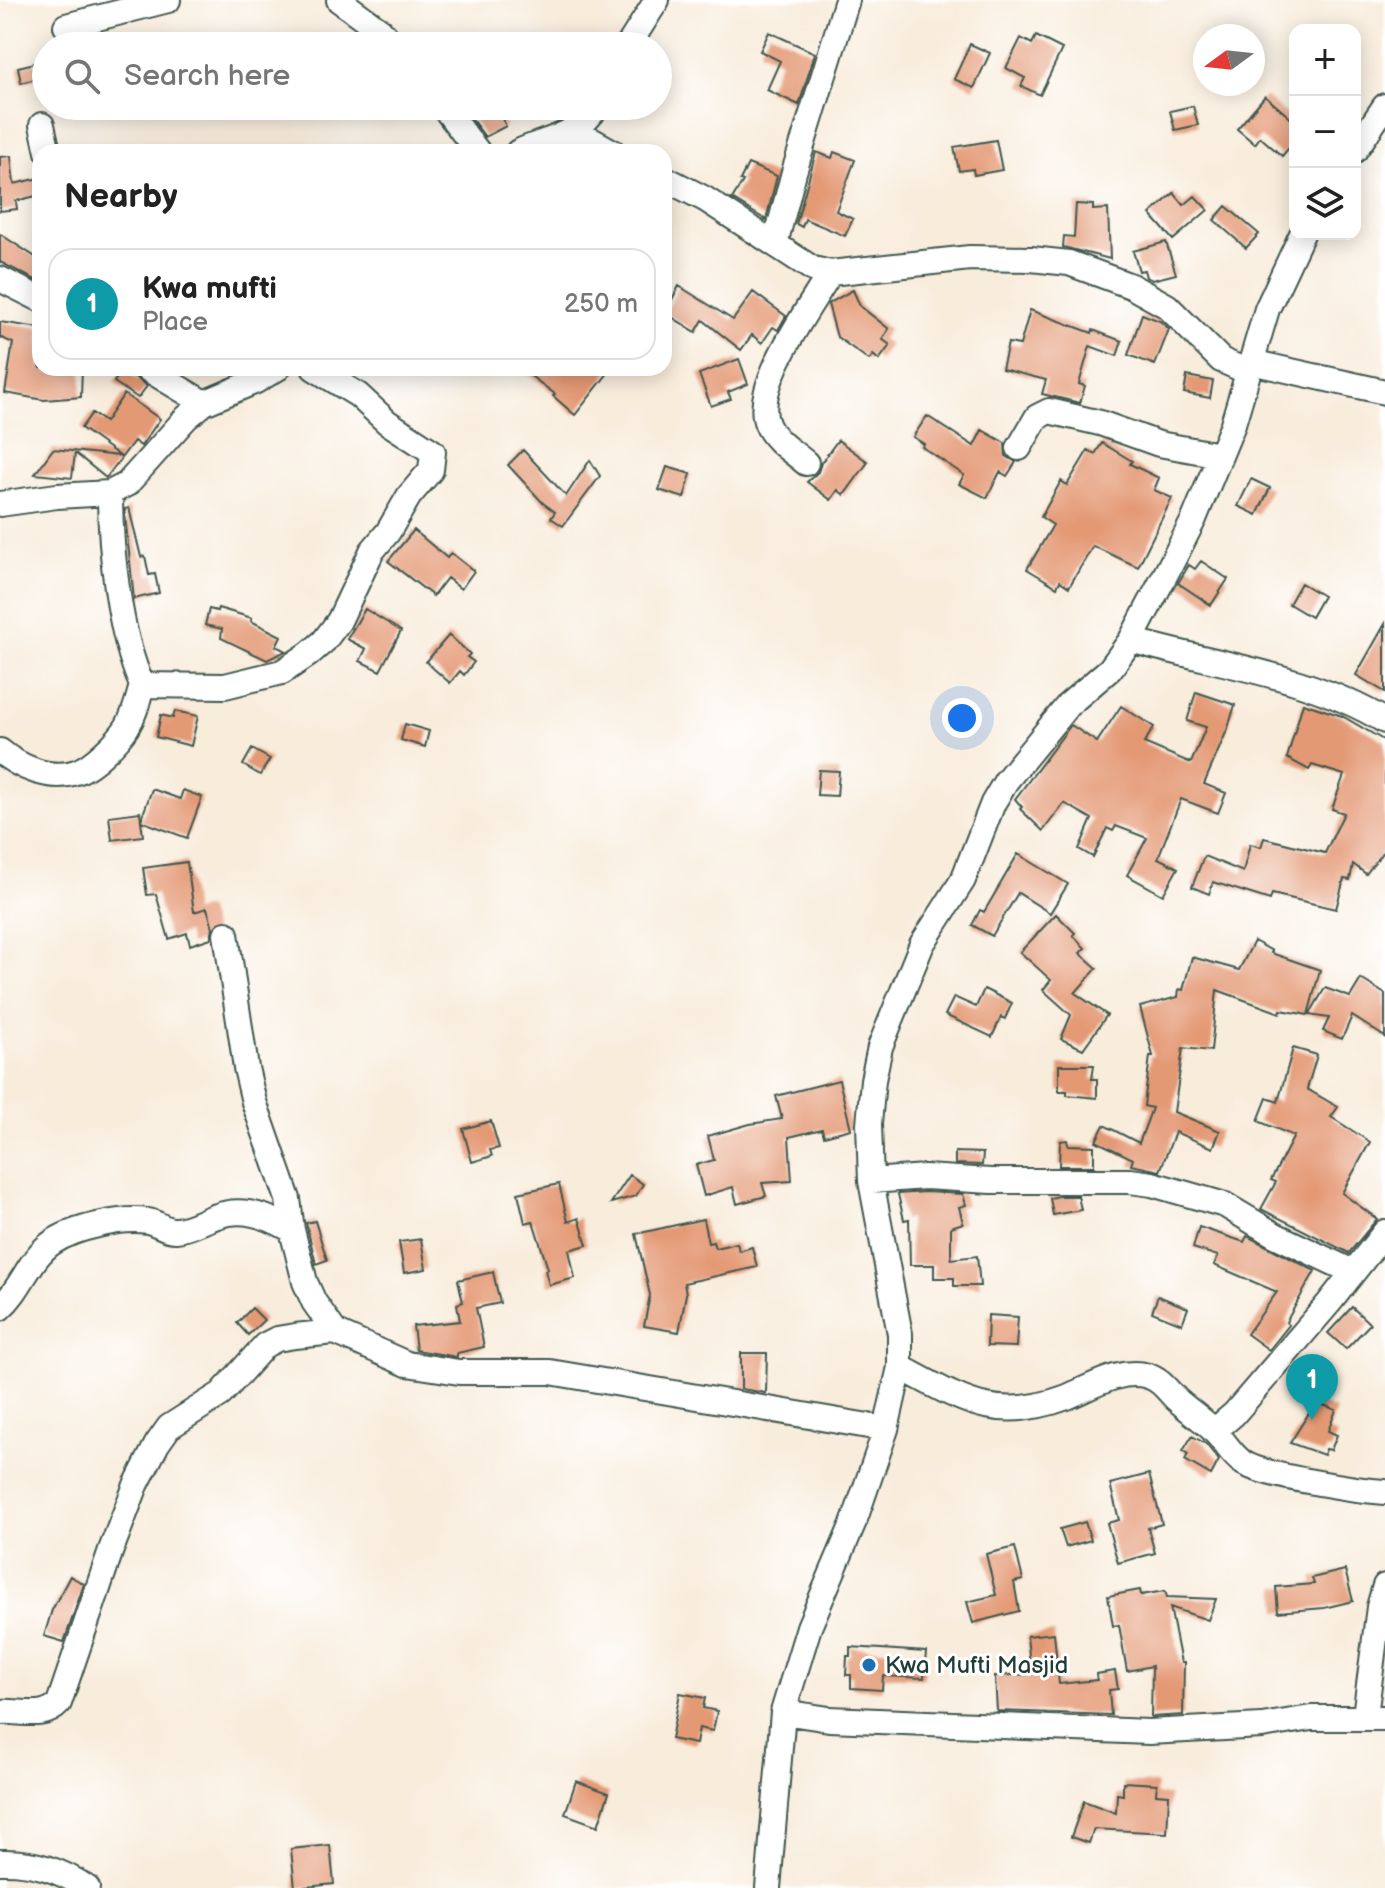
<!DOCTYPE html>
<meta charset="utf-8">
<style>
:root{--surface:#fff;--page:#f6f6f6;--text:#222;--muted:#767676;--line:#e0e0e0;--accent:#1f6fb2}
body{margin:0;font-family:"Balsamiq Sans",sans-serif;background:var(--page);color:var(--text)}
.controls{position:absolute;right:24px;top:24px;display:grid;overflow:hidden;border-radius:16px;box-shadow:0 4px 20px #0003}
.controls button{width:72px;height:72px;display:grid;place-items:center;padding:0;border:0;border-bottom:2px solid var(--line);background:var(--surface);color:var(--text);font:40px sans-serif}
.compass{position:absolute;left:1193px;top:24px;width:72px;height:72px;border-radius:50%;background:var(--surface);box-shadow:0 4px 20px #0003;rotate:255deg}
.you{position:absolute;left:962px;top:718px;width:28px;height:28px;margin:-20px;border:6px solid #fff;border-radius:50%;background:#1a73e8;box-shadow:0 0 0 12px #1a73e833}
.badge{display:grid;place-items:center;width:52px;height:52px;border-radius:50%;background:var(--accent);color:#fff;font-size:26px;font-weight:700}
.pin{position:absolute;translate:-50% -66px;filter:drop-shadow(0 2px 4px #0008)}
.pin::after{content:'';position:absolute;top:42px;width:28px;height:24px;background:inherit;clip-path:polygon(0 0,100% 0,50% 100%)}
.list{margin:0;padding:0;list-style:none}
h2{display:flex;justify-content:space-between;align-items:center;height:104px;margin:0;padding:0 32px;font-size:34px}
h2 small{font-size:26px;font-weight:400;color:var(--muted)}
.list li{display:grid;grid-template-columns:52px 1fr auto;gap:24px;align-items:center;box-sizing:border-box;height:112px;margin:0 16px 16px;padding:0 16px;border:2px solid var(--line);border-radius:24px}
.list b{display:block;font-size:30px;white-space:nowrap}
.list p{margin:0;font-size:26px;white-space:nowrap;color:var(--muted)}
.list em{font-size:26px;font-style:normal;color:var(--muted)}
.icon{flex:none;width:44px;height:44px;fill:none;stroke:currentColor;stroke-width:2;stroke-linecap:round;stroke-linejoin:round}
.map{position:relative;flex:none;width:1385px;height:1888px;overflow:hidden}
.search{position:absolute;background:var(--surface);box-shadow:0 4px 20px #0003;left:32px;top:32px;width:640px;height:88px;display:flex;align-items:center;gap:20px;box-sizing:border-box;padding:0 28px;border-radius:44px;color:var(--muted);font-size:30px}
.panel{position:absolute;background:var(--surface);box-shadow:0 4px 20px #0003;left:32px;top:144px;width:640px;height:232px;border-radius:24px}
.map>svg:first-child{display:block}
.building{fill:#e49974}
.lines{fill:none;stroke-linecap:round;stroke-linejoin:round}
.minor-casing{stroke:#40574d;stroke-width:28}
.minor{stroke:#fff;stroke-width:24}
.poi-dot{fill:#1f6fb2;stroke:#fff;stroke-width:3}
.labels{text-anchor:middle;stroke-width:6;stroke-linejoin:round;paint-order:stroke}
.poi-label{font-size:24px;fill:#1f3d34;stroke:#fff;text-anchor:start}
</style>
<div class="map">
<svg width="1385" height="1888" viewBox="0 0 1385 1888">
<rect width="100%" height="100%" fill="#fff"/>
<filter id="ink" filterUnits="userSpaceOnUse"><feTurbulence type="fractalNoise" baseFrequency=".0125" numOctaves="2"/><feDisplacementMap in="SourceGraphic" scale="16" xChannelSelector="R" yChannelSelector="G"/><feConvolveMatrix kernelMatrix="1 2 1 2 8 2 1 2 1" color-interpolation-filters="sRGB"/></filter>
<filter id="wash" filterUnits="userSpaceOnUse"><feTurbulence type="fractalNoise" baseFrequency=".006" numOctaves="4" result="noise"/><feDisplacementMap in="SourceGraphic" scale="32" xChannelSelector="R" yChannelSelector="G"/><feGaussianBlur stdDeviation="1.8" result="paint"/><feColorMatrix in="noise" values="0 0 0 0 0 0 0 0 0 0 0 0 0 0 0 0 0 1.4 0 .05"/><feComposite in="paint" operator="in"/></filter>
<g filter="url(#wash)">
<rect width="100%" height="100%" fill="#f8ecdb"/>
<g id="blocks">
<path class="building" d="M769,32L815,53L799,105L767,90L780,61L760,51Z
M1036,36L1062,49L1040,95L1021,86L1025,78L1006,68L1021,38L1032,44Z
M970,44L990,53L974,88L954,79Z
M39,62L43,77L21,83L18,67Z
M1265,96L1295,122V141L1282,156L1260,137L1255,144L1237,129Z
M462,106H495L506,126L485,137Z
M1193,106L1198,125L1175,130L1170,111Z
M996,140L1002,170L974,175L973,169L959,171L954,147Z
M816,152L832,158L834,152L855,160L836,211L853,219L845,236L805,219L802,227L796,224Z
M11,156L14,184L40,178V195L16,201L17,209L0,211V157Z
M748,164L777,176L766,220L732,199L743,181L740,180Z
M1174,193L1184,205L1195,196L1208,210L1173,240L1150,214Z
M1076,204L1093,205V210L1108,209L1110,259L1063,247L1064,236L1074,237Z
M1226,206L1259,234L1246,248L1214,220Z
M0,234L40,260V272L35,280L0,262Z
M1166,242L1176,274L1152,280L1146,277L1144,270L1139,271L1133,251Z
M679,286L733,320L753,292L786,316L778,330L773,327L762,343L752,335L741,350L703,320L696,332L665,313Z
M853,290L860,306L889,329L882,339L890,345L879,360L873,355L869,360L837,337L828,304Z
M1030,310L1092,333L1093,330L1122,341L1117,356L1090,346L1079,384L1085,386L1080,403L1042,394L1046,380L1002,369L1008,343L1020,345Z
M1142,314L1160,321L1169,329L1155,365L1128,355Z
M0,322L40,328V368H82L81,397L44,400L5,393L13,343L0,337Z
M739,359L748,384L728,392L731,399L711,406L699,374Z
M123,368H131L133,376L147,386L138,398L114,382Z
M520,368H612L575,415L553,396L555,394Z
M1187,376L1213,381L1210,398L1184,393Z
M124,394L160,419L141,446L134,441L106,478L75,453L72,478L35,474L53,449L120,456L81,428L92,413L105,422Z
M927,416L974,446L982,430L1005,443L1006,456L1016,462L1007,476L1000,472L987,498L959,484L964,475L922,447L924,444L913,437Z
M838,440L868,462L844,495L838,490L831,500L807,482L818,472L821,463Z
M1102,443L1132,461L1130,464L1159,478L1154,490L1172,498L1138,567L1093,546L1069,587L1060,581L1057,587L1027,569L1053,525L1041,517L1061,481L1067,485L1088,450L1095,454Z
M523,450L566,496L590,460L600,476L563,526L551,518L555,512L543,503L508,465Z
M667,467L691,474L684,498L659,490Z
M1251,479L1270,488L1257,515L1238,506Z
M129,508L141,557L145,556L149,575L155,574L159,593L134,599L125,515V509Z
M414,530L447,558L451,553L474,571L461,589L447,578L433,596L388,561Z
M1201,561L1228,579L1211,605L1178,583L1189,565L1195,569Z
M1301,583L1323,596L1311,617L1289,604Z
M218,608L252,618L251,621L281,636L276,646L286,651L267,660L221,638L222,629L205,625L209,609L217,611Z
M365,609L401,631L380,671L360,661L366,649L347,639Z
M1385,624V692L1356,675Z
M449,635L470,654L467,657L474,662L464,675L460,671L450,683L426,662Z
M1196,692L1235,705L1228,728L1204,784L1226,793L1218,813L1181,799L1158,858L1178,868L1163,895L1127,875L1147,838L1116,826L1113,831L1107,828L1093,857L1079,849L1092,819L1064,803L1043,831L1020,809L1022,807L1015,799L1071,725L1097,742L1121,706L1154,727L1144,743L1191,763L1206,727L1187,721Z
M1303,703L1342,716L1385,741V849L1366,874L1353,864L1350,880L1344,879L1336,909L1272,894L1270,900L1213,882L1209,894L1192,887L1204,856L1243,872L1250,844L1261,847L1264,838L1325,853L1344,813L1332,809L1344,775L1312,765L1309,770L1287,758Z
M175,711L198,716L191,746L156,737L161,715L173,718Z
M405,724L429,731L425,747L401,740Z
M252,749L270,759L260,775L243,765Z
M819,770L839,771L837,796L817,795Z
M152,789L180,799L183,790L202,797L187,838L141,821L143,836L112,840L109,816L140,812L141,820Z
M1018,854L1068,884L1050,913L1018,893L992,936L972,925L980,910L984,912Z
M187,862L194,912L207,908L213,928L211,938L190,945L187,933L169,939L156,894L147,895L143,868Z
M1056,914L1075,933L1073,935L1085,948L1080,953L1097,968L1075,993L1107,1015L1083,1049L1061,1039L1071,1015L1043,990L1051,980L1020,952Z
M1254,941L1272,951L1271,953L1320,970L1308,1015L1281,1010L1280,1013L1217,990L1211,1051L1183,1048L1174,1112L1220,1131L1213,1148L1175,1132L1160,1171L1131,1165L1133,1159L1096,1141L1104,1125L1139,1143L1152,1108L1144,1106L1150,1056H1153L1140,1007L1178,997L1179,989L1183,990L1192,957L1239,970Z
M1361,979L1385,994V1037L1352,1016L1342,1039L1323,1031L1329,1018L1309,1015L1325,988L1350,997Z
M984,989L1012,1003L1005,1019L1001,1017L992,1037L945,1015L954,997L976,1007Z
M1293,1048L1317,1055L1307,1089L1338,1107L1331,1117L1370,1142L1342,1193L1377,1219L1349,1253L1261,1209L1276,1182L1271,1180L1294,1136L1258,1121L1267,1098L1278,1102Z
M1059,1065H1094L1092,1079H1097V1098L1067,1095V1091H1059Z
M839,1080L851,1129L824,1136L822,1129L789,1137L792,1181L762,1183L766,1196L737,1204L733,1187L704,1196L696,1165L714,1160L708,1136L750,1124L782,1119L776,1096Z
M491,1121L499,1148L490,1150L492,1156L472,1162L463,1129Z
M1067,1140L1068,1145L1094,1146V1166H1059L1060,1141Z
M955,1152L983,1153L982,1165L955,1164Z
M630,1175L643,1184L636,1196L611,1203Z
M559,1184L568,1222L579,1218L587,1245L569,1250L575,1278L549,1285L545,1270L548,1269L533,1221L525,1223L518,1193Z
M925,1192L963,1194L966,1205L959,1207L963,1223L951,1227V1259L977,1256L980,1286H954V1278H934V1265H910L909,1219L904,1220L898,1194Z
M1059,1196H1078L1081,1210L1053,1215L1050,1198Z
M703,1219L708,1243L713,1242L715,1248L737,1243L739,1251L752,1247L757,1267L684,1283L686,1294L679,1332L644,1326L650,1295L636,1234Z
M315,1221L327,1260L316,1264L306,1223Z
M1199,1227L1244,1242L1247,1236L1315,1271L1286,1322L1289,1325L1269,1350L1247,1334L1277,1292L1214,1265L1218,1256L1193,1248Z
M421,1239L426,1269L404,1273L399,1242Z
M493,1272L500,1303L476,1308L484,1347L457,1353V1357L416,1350L413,1326L460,1321L457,1304L463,1302L458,1280Z
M1158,1296L1188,1308L1182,1324L1152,1312Z
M1352,1307L1370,1324L1346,1349L1328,1333Z
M252,1308L264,1320L248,1335L237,1323Z
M988,1315L1018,1317L1016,1347L987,1346Z
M741,1353H767L766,1393L741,1389Z
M1316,1402L1336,1410L1328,1431L1337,1435L1331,1450L1326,1449L1324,1455L1290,1443Z
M1192,1436L1206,1444L1219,1460L1211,1475L1185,1460L1188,1454L1183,1451Z
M1149,1474L1162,1524L1148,1528L1155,1553L1118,1563L1107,1523L1119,1520L1110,1484Z
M1085,1522L1091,1540L1066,1547L1060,1529Z
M1015,1547L1023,1580L1014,1582L1019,1611L973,1623L967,1602L996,1595L986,1554Z
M1345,1570L1353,1601L1324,1608L1278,1612L1276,1587L1314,1584L1312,1578Z
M70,1576L84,1584L64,1642L44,1636L52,1610Z
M1140,1590L1141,1595L1165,1591L1167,1597L1216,1599L1208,1620L1170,1607L1181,1663H1184L1183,1715L1151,1717L1152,1666L1127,1671L1119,1625L1113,1626L1108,1596Z
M1054,1633L1059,1684L1097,1680L1096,1674L1115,1671L1118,1689L1109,1690L1111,1715L997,1711L995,1676L1031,1674L1027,1636Z
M850,1647L926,1652L924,1678L883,1676L882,1690L851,1688V1675H846L847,1656H850Z
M680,1693L705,1698L703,1708L717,1711L713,1731L699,1728L696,1744L671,1739Z
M576,1781L609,1793L598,1826L565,1814Z
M1123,1782L1157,1784L1156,1794L1169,1795L1167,1833L1094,1829L1089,1843L1071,1837L1084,1801L1116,1813L1117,1794L1123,1795Z
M330,1845L334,1884L295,1888L291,1849Z"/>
</g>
</g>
<g filter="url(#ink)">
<use href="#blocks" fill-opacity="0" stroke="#40574d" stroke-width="2"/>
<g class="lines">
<g class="minor-casing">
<path id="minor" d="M339,0L380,30L394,46
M66,26L168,0
M628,46L657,0
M443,106L478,152
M42,125L48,152
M575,131L613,152
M1355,150L1385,106
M518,152C548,138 579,136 597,106
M664,178L705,199L813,269L830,273L970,258L1031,259L1069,263L1131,286L1167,306L1221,360L1248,372
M775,244L794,172L847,0
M0,279L40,299
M1251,362L1385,392
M146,368L204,403
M1019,448L1037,417L1049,411L1100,423L1159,444L1220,455
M806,463C792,451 774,441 767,424C751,386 811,306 830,273
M0,504L57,496L110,493L127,484L186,418L204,403L256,381L278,368
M1131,640C1217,665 1307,674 1385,721
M142,685L225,686L282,672L309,654L324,641L339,621L372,551L388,532L409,496L431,470L433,452L387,422L358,395L314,368
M0,751C19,767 50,781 76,772C92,767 118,741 127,727C135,714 138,700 142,685C119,634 110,549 110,493
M226,934L246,1068L254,1102L288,1199L292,1230L305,1282L314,1302L335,1332L407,1364L459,1372H550L886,1429
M871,1181L925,1177L991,1181H1130L1152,1184L1225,1205L1275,1235L1353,1272
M0,1308C22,1289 29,1258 53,1242C74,1228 122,1217 147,1221C157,1222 166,1231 176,1230C190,1229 204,1220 217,1216C243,1206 270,1217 292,1230
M900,1367C962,1400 995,1424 1067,1397C1092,1387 1120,1368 1148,1376C1161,1380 1167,1390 1176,1399C1188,1410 1202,1419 1213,1430C1224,1440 1230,1453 1242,1462C1261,1476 1358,1490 1385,1492
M1214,1431L1234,1414L1329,1303L1385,1232
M0,1712C20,1710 44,1720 59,1703L111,1550L136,1485L157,1444L169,1427L221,1394L265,1345L277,1339L295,1336L335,1332
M783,1712L829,1719L1149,1732L1262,1726L1311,1718H1385
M1365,1716L1379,1607L1385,1586
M0,1862C32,1861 61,1870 87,1888
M768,1888L783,1712L809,1627L855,1519L886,1429L900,1367V1334L871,1181L869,1124L873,1080L880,1047L922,944L963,880L993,803L1006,781L1068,705L1110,669L1131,640L1171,564L1194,519L1232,427L1267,309L1302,234"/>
</g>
<use href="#minor" class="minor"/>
</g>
</g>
<circle class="poi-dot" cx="869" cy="1665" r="8"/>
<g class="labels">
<g class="poi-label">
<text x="885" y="1673">Kwa Mufti Masjid</text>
</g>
</g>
</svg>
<div class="controls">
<button>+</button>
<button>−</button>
<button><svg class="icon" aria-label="layers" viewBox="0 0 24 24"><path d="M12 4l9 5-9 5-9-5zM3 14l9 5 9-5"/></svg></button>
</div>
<svg class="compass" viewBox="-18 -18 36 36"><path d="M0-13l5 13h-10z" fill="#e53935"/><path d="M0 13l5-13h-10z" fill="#767676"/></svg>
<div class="you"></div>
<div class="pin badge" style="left:1312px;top:1420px;background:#0f9aa8">1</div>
<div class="search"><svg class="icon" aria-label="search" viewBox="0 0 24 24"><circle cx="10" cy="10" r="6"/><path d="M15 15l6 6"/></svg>Search here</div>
<section class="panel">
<h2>Nearby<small></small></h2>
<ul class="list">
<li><span class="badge" style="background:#0f9aa8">1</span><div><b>Kwa mufti</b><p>Place</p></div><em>250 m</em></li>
</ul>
</section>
</div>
